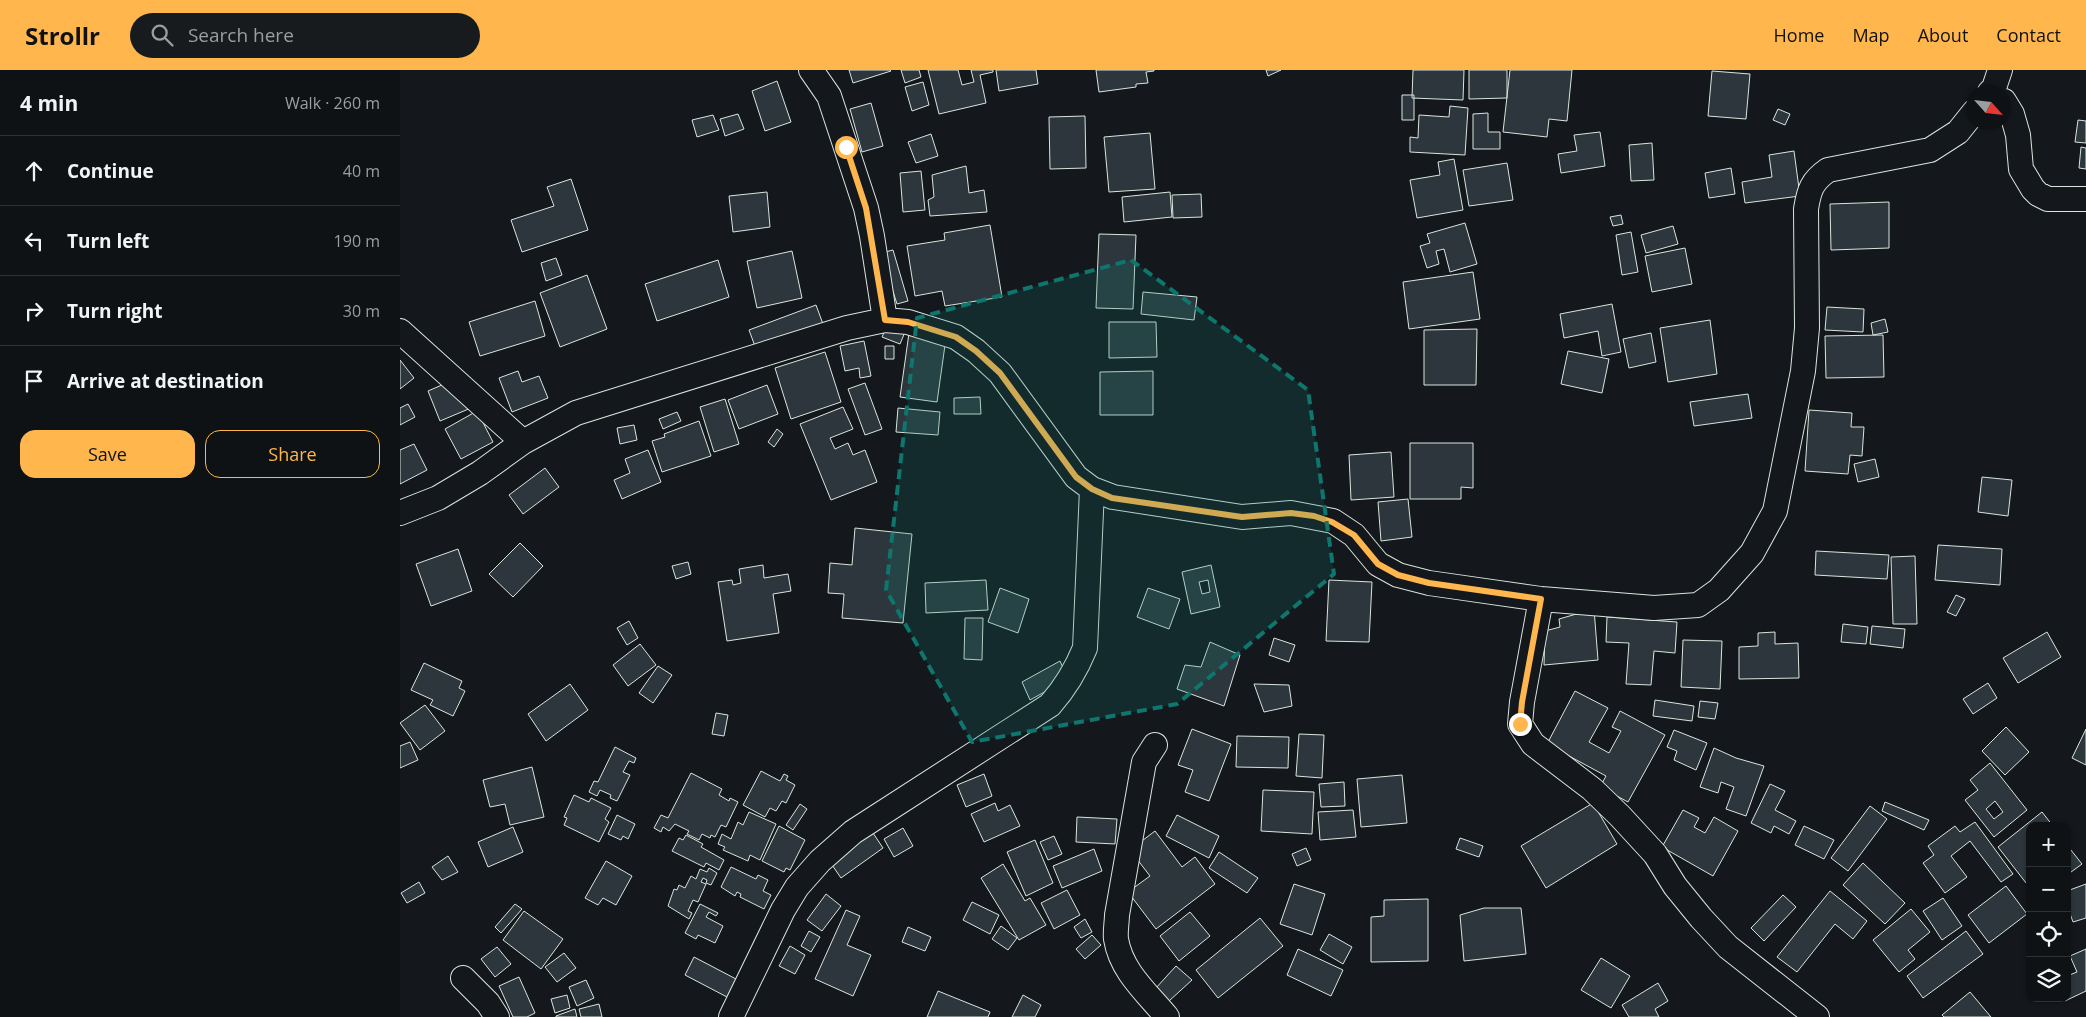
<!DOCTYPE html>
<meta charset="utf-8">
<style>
:root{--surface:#0f1215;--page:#181b1e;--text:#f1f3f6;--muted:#9b9ea0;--line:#2f3234;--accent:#ffb74d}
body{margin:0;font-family:"Open Sans",sans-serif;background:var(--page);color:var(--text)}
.controls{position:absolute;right:15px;bottom:15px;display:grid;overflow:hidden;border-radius:10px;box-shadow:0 1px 4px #0004}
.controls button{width:45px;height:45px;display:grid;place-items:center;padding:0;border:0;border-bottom:1px solid var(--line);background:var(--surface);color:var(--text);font:25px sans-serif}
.compass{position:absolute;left:1566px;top:15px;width:45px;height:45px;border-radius:50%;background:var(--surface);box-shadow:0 1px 4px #0004;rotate:117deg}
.stop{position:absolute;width:15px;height:15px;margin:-11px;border:4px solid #ffb74d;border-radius:50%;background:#fff}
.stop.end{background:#ffb74d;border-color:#fff;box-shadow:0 1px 5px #0008}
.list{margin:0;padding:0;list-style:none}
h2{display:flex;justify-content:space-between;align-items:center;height:65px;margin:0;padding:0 20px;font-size:21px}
h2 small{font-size:16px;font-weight:400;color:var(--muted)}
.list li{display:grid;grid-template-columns:32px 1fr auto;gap:15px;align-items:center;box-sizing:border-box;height:70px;padding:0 20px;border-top:1px solid var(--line)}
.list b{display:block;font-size:19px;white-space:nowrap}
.list em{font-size:16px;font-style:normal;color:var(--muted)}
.actions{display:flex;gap:10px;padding:15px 20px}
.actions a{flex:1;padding:11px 0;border:1px solid var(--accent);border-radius:15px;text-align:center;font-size:18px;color:var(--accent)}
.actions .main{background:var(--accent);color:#111}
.icon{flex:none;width:28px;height:28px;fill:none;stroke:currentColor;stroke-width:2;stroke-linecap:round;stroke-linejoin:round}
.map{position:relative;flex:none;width:1686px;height:947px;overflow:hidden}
header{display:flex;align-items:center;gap:30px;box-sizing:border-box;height:70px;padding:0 25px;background:var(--accent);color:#111}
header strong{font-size:24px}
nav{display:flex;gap:28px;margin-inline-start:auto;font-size:18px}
.search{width:350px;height:45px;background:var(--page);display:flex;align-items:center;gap:12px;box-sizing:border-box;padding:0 18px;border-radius:28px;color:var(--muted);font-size:19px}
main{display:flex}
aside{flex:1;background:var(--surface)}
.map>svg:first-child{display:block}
.building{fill:#2c363c;stroke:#d8e6dc;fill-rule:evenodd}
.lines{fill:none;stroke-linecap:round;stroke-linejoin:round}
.street-casing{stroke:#d8e6dc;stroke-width:26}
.street{stroke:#14181c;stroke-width:24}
.route{stroke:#ffb74d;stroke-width:6}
.marked{fill:#0f766e;fill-opacity:0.2;stroke:#0f766e;stroke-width:4;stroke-dasharray:10 6;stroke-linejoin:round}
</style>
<header>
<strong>Strollr</strong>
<div class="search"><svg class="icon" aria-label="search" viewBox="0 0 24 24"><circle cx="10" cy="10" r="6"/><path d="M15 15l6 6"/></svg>Search here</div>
<nav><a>Home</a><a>Map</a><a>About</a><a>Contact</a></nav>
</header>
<main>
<aside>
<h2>4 min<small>Walk · 260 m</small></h2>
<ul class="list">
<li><svg class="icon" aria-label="ahead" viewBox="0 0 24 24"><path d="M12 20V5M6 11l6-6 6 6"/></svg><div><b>Continue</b></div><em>40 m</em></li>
<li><svg class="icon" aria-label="left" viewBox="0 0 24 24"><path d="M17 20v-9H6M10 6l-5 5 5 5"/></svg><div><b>Turn left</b></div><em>190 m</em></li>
<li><svg class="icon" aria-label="right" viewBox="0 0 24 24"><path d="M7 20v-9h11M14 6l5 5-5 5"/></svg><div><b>Turn right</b></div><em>30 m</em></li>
<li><svg class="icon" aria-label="arrive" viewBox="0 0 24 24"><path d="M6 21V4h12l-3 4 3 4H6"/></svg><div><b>Arrive at destination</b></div></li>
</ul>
<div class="actions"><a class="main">Save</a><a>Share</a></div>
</aside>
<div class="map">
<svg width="1686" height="947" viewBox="0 0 1686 947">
<rect width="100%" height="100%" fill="#14181c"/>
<path class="building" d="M449,0H490L491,1L453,13Z
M501,0H519L521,7L505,13Z
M528,0H558L562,15L574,12L571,0H593V2L580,5L586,33L539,44Z
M596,0H636L638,14L599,21Z
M696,0H754V1L746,2L748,13L736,14V17L699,22Z
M866,0H881L868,6Z
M1013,0H1064L1063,30L1012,28Z
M1069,0H1107V28L1069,29Z
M1110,0H1172L1167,51L1149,49L1147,67L1103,62Z
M1312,1L1350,4L1346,49L1308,46Z
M377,11L391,52L365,61L352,21Z
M523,12L529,35L512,41L505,17Z
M1002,25H1014V50H1002Z
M471,33L483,76L462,82L450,39Z
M1050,36L1068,38L1065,85L1010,82V67L1018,68L1019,45L1049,47Z
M1378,39L1390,44L1385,55L1373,50Z
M1088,43V62H1100V79H1073V44Z
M338,44L344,59L325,66L320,49Z
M313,45L319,60L297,67L292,50Z
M685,46L686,98L650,99L649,47Z
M1678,50L1686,51V73L1675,72Z
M1200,62L1205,96L1161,103L1158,84L1177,81L1174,65Z
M750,63L755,119L709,122L704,67Z
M531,64L538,86L516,93L508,72Z
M1252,73L1254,110L1231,111L1229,75Z
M1681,77L1686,78V99L1679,98Z
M1394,81L1400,126L1345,133L1342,112L1372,107L1369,85Z
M1054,89L1063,140L1017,148L1010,110L1040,105L1038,92Z
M1107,93L1113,130L1069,136L1063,100Z
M566,96L569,123L584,120L587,142L530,146L528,130L534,127L532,105Z
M1331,98L1335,124L1309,128L1305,103Z
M521,101L525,140L503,142L500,103Z
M171,109L188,160L122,182L111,150L154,136L147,117Z
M367,122L370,157L333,162L329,126Z
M770,122L772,147L724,152L722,127Z
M801,124L802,147L773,148L772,125Z
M1489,132V178L1431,180L1430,134Z
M1221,145L1223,154L1213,156L1210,147Z
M1065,153L1077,194L1050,202L1044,179L1036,181L1039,194L1027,198L1020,176L1030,173L1027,164Z
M590,155L602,227L545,236L542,221L515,226L507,176L545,170L544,163Z
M1273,156L1278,174L1246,183L1241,165Z
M1231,162L1238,202L1222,205L1216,165Z
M699,164L736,165L733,239L696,238Z
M1285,178L1292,214L1252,222L1245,186Z
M493,180L508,231L497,234L481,183Z
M392,181L402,228L357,238L347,191Z
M156,188L162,205L146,211L141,193Z
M318,190L329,227L257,251L245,214Z
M1073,202L1080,249L1009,259L1003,212Z
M187,205L207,259L160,277L140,223Z
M743,222L797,227L794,250L741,244Z
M135,231L145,266L80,286L69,252Z
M1212,234L1221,282L1202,286L1198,261L1164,268L1160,244Z
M416,235L423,254L356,279L349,260Z
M1427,237L1464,239L1463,262L1425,260Z
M1485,249L1488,262L1473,265L1471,253Z
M1310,250L1317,304L1268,312L1260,258Z
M709,252H756L757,287L709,288Z
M487,256L505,262L500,274L482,267Z
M1077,259L1076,315H1024V260Z
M509,263L546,268L537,332L500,327Z
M1251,263L1256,292L1229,298L1223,269Z
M1483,265L1484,307L1426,308L1425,266Z
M464,271L471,306L460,308L459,298L445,301L440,276Z
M485,276H494V289H485Z
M1168,281L1209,289L1202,323L1161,314Z
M425,282L441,332L391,349L375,298Z
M0,290L14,308L0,319Z
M118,301L122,312L139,306L148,328L112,342L99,308Z
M753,301V345H700V302Z
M58,308L71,338L40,351L28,321Z
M465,313L482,359L465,365L448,319Z
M367,315L378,344L339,359L328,330Z
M1348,324L1352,348L1294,356L1290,332Z
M580,327L581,344H554V328Z
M325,329L339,374L314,382L300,337Z
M8,334L15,347L0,355V338Z
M443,337L453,359L430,368L435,379L448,373L453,385L465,380L477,412L431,430L400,354Z
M498,338L540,342L538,365L496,362Z
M1409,340L1452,343L1451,357H1464L1462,386L1450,385L1448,404L1405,401Z
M77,341L93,372L61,389L45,359Z
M277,342L281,351L263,359L259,349Z
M299,351L311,386L262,402L252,371L265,367L264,364Z
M234,355L237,370L220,374L217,358Z
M377,359L383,364L374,377L368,372Z
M1010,373H1073V418L1061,417V429H1010Z
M14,374L27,400L0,414V380Z
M248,380L261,412L222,429L214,410L230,403L225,389Z
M991,382L994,427L951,430L949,385Z
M1475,389L1479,407L1458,412L1454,394Z
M145,398L159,417L123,444L109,425Z
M1582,407L1612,410L1608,446L1578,442Z
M1008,429L1012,467L981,471L978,432Z
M455,458L512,464L503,553L442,548L444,524L428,523L430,493L452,495Z
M120,473L143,496L113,527L89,504Z
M1538,475L1602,479L1600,515L1535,510Z
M58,479L72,521L31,536L16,494Z
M1416,481L1489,485L1487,509L1415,505Z
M1515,486L1517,554H1493L1491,487Z
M288,492L291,504L276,509L272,496Z
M363,495L364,508L388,504L391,521L373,524L379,563L327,571L318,512L332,510L333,515L341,513L339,499Z
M811,495L820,537L791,544L782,502ZM808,510L810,522L802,524L799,512Z
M586,510L588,540L526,543L525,513Z
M929,510L972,512L969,572L926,571Z
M600,518L629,529L618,563L588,552Z
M748,518L780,529L769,559L737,547Z
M1556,525L1565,529L1556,546L1547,542Z
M1194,539L1198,590L1144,595L1145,561L1160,557L1159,549Z
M1207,547L1277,552L1275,583L1254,581L1251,615L1226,614L1229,573L1206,572Z
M565,548H583L582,590L564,589Z
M229,551L238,568L227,575L217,558Z
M1443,554L1468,557L1466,574L1441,572Z
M1472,556L1505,559L1503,578L1470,574Z
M1375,562V574L1398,573L1399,608L1339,609V577L1358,576V563Z
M1647,562L1661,587L1618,613L1603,588Z
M874,568L895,575L889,592L869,585Z
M1283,570L1322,571L1320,619L1281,617Z
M810,572L840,585L824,636L777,619L785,595L801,597Z
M240,574L256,595L228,616L213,595Z
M660,591L668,609L630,630L622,612Z
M24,593L62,611L59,618L65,621L53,646L30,635L33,630L11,620Z
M258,596L272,605L253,633L239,623Z
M1588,613L1597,628L1573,644L1563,629Z
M170,614L188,640L146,671L128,644Z
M854,614L889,615L892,636L864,642Z
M1175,621L1208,638L1189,672L1209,683L1221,661L1212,657L1220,641L1265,665L1228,732L1200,717L1206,706L1147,674Z
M1255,630L1294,636L1292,651L1253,646Z
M1300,631L1318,633L1315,649L1298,647Z
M25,635L45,661L20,680L0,653Z
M316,643L328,645L324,666L312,664Z
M1606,657L1629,682L1605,705L1582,681Z
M792,659L831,674L809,731L785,722L793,700L778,695Z
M1686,659V695L1672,688Z
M1274,660L1307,673L1296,700L1274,690L1277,681L1267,677Z
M899,664L924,665L922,708L896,706Z
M837,666L889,667L888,698L836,697Z
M10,672L18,690L0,698V676Z
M215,677L236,688L234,693L229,691L223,702L230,705L217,731L210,728L211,725L200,720L197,726L189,722L194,711L198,712Z
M1314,678L1336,688L1364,696L1346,746L1326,739L1334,717L1321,712L1318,723L1300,717Z
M1590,693L1627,740L1594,767L1565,730L1578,720L1570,710ZM1595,731L1603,742L1594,749L1586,739Z
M132,697L144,747L110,755L105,734L90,737L83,710Z
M361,701L380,711L384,704L388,706L386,710L395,715L386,733L382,731L376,741L370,738L365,747L343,735Z
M291,703L322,719L319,725L329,731L330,728L338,732L326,757L321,755L315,767L311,765L310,768L302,764L299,770L287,764L289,761L275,754L269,761L263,757L261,762L254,758L261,745L268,748Z
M584,704L592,726L566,737L557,715Z
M1002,705L1007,753L961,757L957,709Z
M944,712L945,736L921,737L919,714Z
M1370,714L1385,721L1375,740L1396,751L1389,764L1374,756L1371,763L1351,753Z
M863,720L914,722L912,764L861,761Z
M174,725L189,732L191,728L211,738L205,749L209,752L199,772L164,755L167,748L164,747Z
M1485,732L1529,750L1524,760L1482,741Z
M595,733L598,741L610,735L620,756L584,772L571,744Z
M1193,733L1217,774L1146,818L1121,776Z
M400,734L407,739L393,760L386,755Z
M1470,736L1487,749L1448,801L1431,788Z
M953,740L956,767L920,770L918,742Z
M1283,740L1299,748L1294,757L1305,763L1314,747L1338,761L1313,806L1262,777Z
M349,742L376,754L360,790L350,785L348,791L323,780L325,777L318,774L322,764L331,769L338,752L343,755Z
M1642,742L1653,756H1630V818L1598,777Z
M217,745L235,754L228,769L223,766L221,770L208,764Z
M777,745L819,766L809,788L766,766Z
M677,747L717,749L715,774L676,772Z
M1575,752L1613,804L1601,812L1570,771L1551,786L1567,807L1545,823L1523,793L1534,785L1528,776L1555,756L1560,762Z
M379,756L405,770L390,800L386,798L384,802L362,791Z
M1404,756L1434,770L1424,789L1395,775Z
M113,757L123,782L88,797L78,772Z
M503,758L513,776L494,787L484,769Z
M755,761L782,797L795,787L815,814L756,859L728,822L750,806L730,780Z
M473,763L483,778L441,808L430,792Z
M286,765L303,774L301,777L324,790L319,800L306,793L304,797L272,781L279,768L283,770Z
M654,766L662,784L648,790L640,772Z
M1060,768L1083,776L1079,787L1056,779Z
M635,770L653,813L626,826L607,782Z
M1667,775L1682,794L1667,805Z
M906,778L911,790L897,796L892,784Z
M694,779L702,801L662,818L653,796Z
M819,782L858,808L847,823L809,798Z
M48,786L58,802L42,810L32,797Z
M206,791L232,806L216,835L203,828L198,835L185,828Z
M1463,793L1505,833L1485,854L1443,815Z
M603,794L625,831L630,828L646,855L619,870L581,808Z
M331,797L356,809L358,805L368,810L363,821L371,825L364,839L340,827L341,824L337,822L335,826L321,817Z
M309,798L317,803L311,815L306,813L307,810L303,808L301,812L306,814L298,832L293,830L288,841L292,843L289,849L268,836L274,819L277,820L279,815L285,818L291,806L296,809L300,799L307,802Z
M19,812L25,823L7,833L1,823Z
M894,814L925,824L912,865L880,854Z
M1686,814V848L1673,852L1667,835V821Z
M1606,816L1627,844L1589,873L1568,845Z
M667,820L680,845L654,859L641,833Z
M1430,821L1467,851L1453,869L1435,854L1397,902L1377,887Z
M426,824L441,836L422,861L407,850Z
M1383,825L1396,837L1364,871L1351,858Z
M1543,828L1562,856L1542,870L1523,841Z
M1028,829V891L971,892V847L984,846V830Z
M572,832L599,845L590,864L563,850Z
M115,834L122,839L101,863L95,857Z
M300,834L318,843L316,846L309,842L306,847L323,856L315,873L298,865L296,869L285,863Z
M1084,838H1121L1126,884L1064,891L1060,845Z
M1511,839L1530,862L1508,880L1515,889L1499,902L1473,870Z
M446,840L460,846L447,875L471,885L453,926L415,909Z
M124,841L163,869L141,899L103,870Z
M790,842L810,866L779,891L760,866Z
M860,848L883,876L818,928L796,900Z
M685,849L692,862L681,868L674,857Z
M601,856L617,868L608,880L592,869Z
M508,857L531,867L525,881L502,872Z
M409,861L420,867L411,882L401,876Z
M1566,861L1583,884L1523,928L1507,906Z
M929,864L952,877L943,894L920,880Z
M692,865L701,875L685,889L676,879Z
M390,876L405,885L395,904L379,896Z
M97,877L111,894L95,907L81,889Z
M898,879L943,900L931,926L887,905Z
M1686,879V921L1665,931L1663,928H1667V906L1677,902L1670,886Z
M164,883L176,898L157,912L145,897Z
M294,887L336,909L327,927L285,905Z
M1201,888L1230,906L1211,938L1181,920Z
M776,896L792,910L769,931L755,919Z
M119,907L135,943L127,947H113L99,916Z
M186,910L194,928L177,936L169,917Z
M1258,913L1268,931L1255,939L1259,947H1229L1222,935Z
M538,921L590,942L588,947H527Z
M1570,922L1591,947H1544L1542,945Z
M167,925L170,938L155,943L151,929Z
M623,925L641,935L635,947H612Z
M199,934L202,947H181L179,939Z
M175,939L177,947H156V946Z"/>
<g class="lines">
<g class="street-casing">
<path id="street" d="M411,0L429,26L466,138L472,166L485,250
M1590,22L1594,18L1600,0
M1604,31L1612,44L1618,65L1621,99L1633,119L1638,124L1648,129H1686
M0,261L123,372
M0,443L38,428L80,403L123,372L176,343L447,258L485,250L508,252L556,267L576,281L600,303L676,407L692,419L713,427L842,447L891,443L933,451L954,465L978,494L998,505L1029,513L1141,529L1254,538L1298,535L1319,520L1352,483L1375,441L1403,301L1407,258L1406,139C1409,120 1412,111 1428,100L1530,80L1558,62L1574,42
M1141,529L1122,632L1120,654L1133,674L1192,719L1220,746L1255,784L1275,816L1301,848L1328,877L1417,947
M755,675L744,692L717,845C717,852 715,861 716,869C721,901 747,923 767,947
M63,908L88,933L97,947
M331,947L383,840L397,817L420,791L453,762L650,635C666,617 676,600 685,578L692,419"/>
</g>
<use href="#street" class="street"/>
</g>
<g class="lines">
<path class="route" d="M446,77L466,138L485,250L508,252L556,267L576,281L600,303L676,407L692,419L712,428L842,447L891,443L914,446L932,452L954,465L978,494L998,505L1029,513L1141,529L1122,632L1120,654"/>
</g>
<path class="marked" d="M731,190L908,320L934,504L777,634L572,672L486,520L517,248Z"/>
</svg>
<div class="controls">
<button>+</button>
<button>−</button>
<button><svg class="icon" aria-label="locate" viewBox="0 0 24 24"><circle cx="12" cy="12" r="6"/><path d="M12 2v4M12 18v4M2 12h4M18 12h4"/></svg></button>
<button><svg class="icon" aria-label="layers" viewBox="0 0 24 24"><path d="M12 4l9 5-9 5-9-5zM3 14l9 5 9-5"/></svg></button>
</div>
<svg class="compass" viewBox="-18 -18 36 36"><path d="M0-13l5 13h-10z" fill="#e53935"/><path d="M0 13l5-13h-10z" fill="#9b9ea0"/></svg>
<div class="stop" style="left:446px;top:77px"></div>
<div class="stop end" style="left:1120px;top:654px"></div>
</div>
</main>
